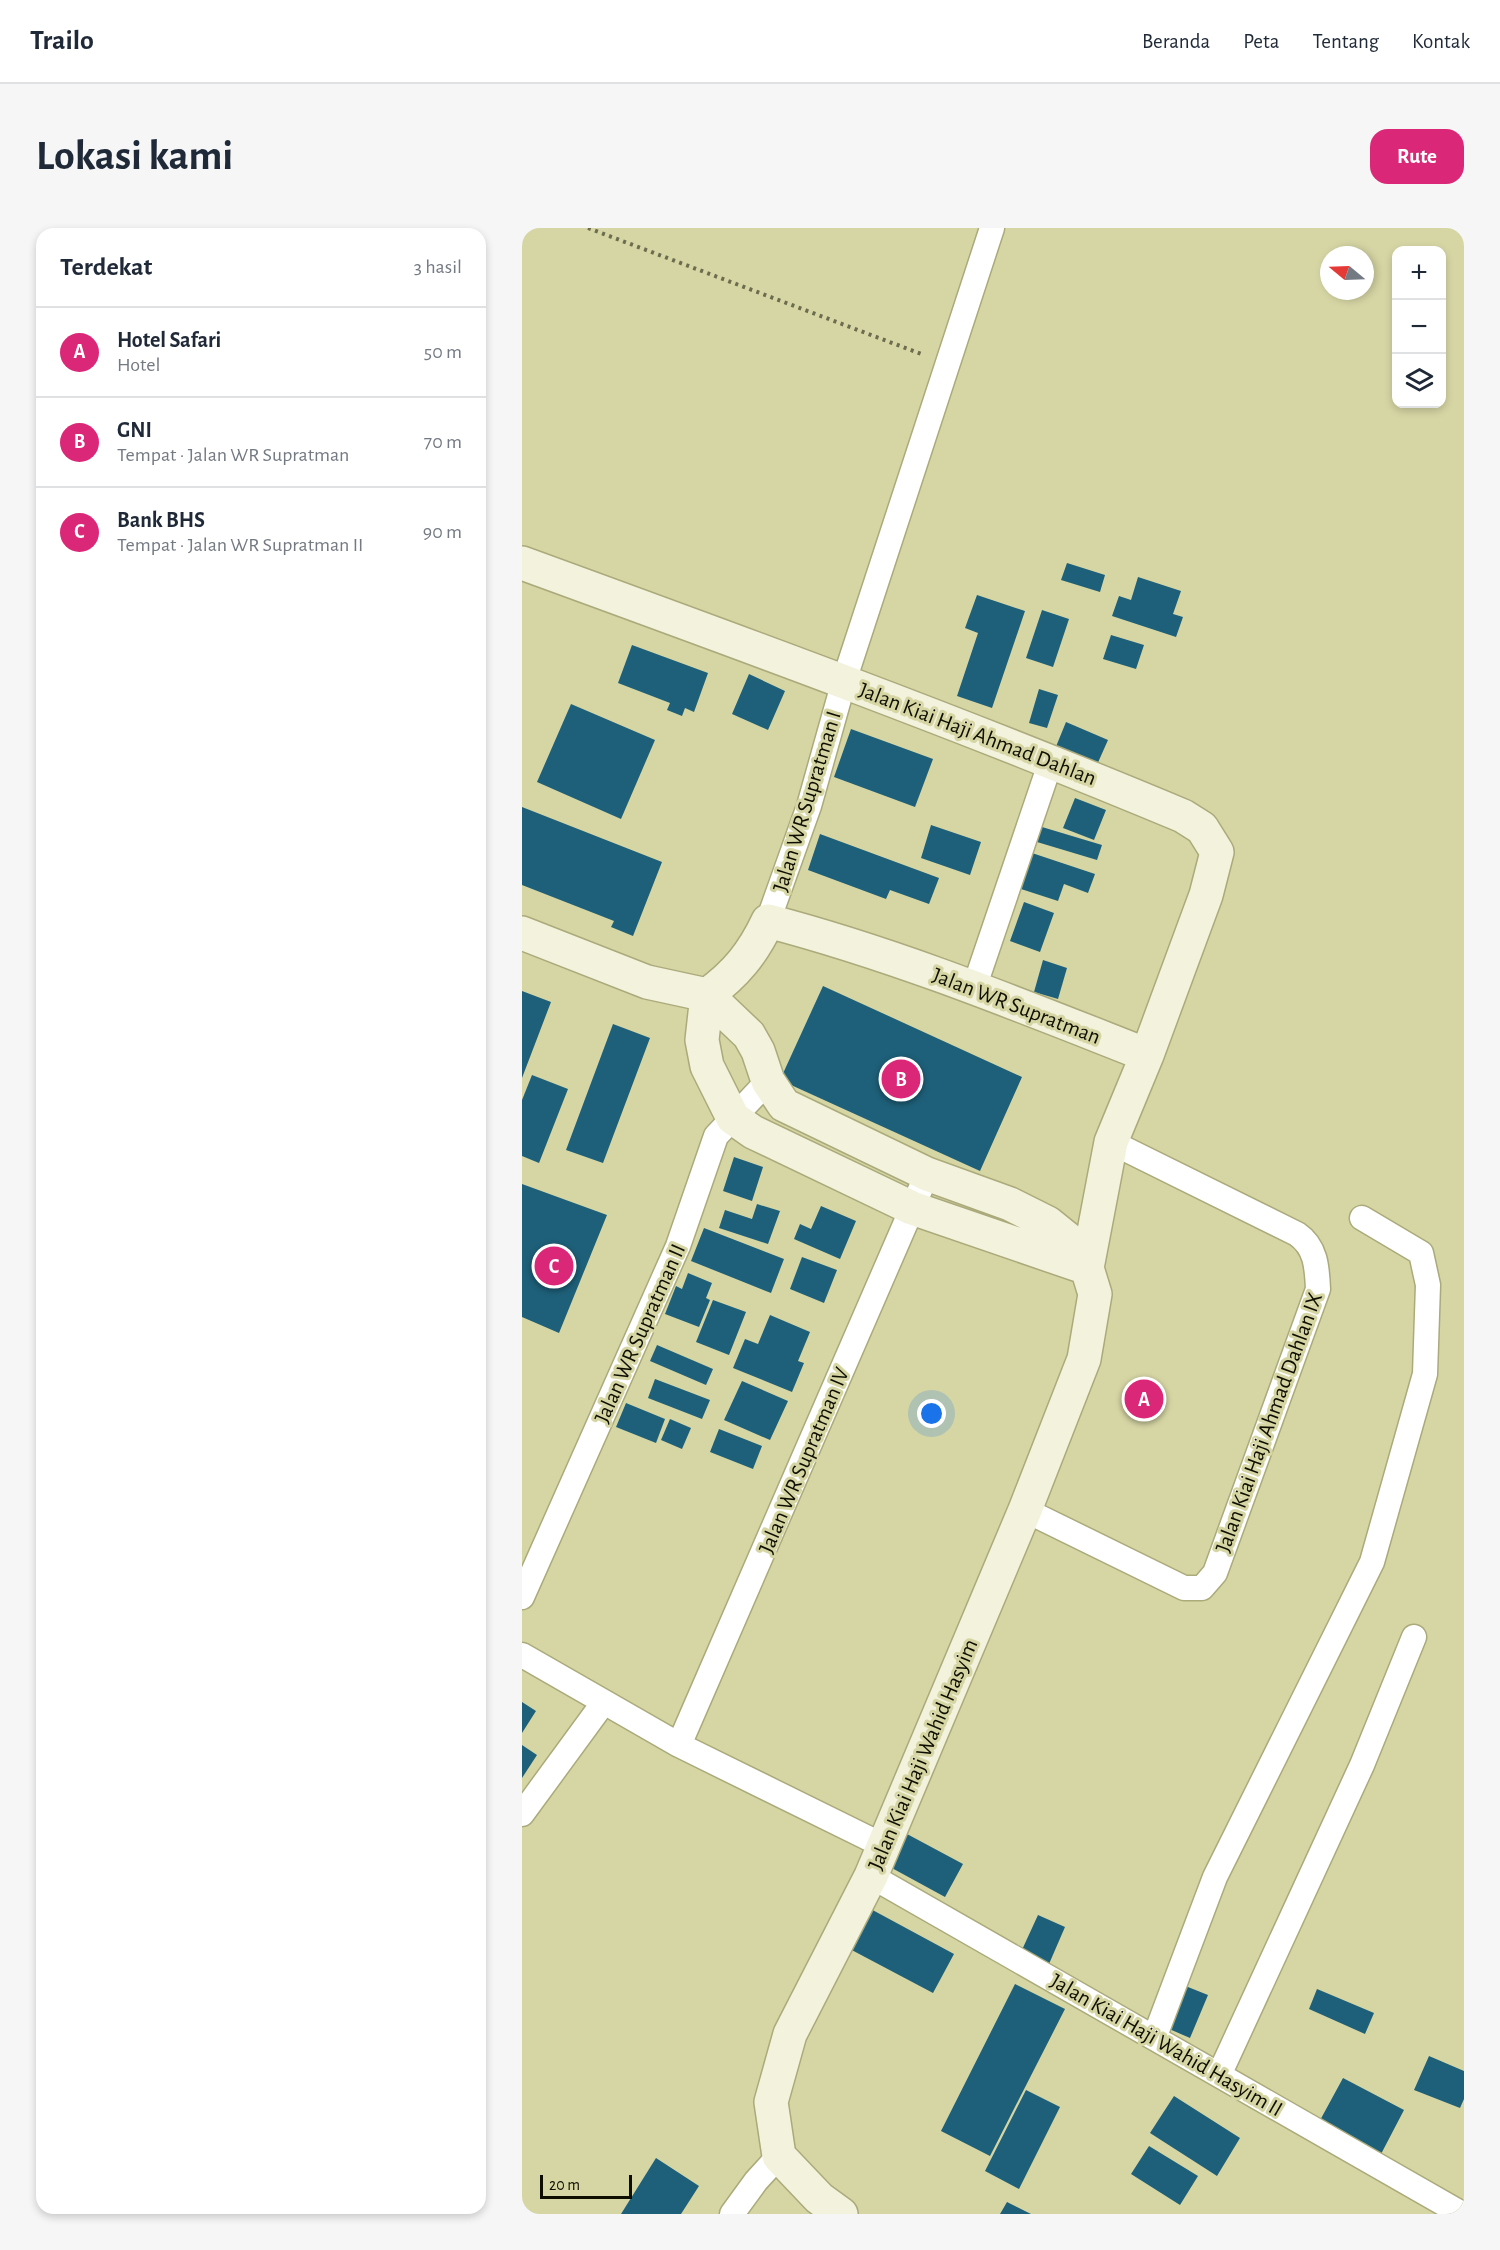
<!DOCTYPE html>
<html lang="id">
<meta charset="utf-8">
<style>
:root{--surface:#fff;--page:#f6f6f7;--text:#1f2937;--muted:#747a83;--line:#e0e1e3;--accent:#db2777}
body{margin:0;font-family:"Alegreya Sans",sans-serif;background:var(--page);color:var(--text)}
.controls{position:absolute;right:18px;top:18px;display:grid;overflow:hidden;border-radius:12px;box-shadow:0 3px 9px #0003}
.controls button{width:54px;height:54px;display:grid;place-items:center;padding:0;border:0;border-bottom:2px solid var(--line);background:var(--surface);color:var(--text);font:30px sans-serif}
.compass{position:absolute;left:798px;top:18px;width:54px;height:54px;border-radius:50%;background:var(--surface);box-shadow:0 3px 9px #0003;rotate:289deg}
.scale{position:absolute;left:18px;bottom:15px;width:92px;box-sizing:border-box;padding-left:6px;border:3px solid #0e0e00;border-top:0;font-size:16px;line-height:21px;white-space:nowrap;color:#0e0e00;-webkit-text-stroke:4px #d6d6a5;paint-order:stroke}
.you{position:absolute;left:410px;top:1186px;width:21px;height:21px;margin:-15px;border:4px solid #fff;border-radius:50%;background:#1a73e8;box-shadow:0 0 0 9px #1a73e833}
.badge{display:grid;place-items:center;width:39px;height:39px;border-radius:50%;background:var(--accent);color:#fff;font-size:20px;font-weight:700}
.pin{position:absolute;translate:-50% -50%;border:3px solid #fff;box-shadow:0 2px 6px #0006}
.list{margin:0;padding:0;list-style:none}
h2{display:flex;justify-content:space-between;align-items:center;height:78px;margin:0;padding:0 24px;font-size:26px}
h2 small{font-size:20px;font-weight:400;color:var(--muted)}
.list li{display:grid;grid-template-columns:39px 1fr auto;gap:18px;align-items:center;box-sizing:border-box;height:90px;padding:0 24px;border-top:2px solid var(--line)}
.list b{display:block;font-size:22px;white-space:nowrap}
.list p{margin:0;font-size:20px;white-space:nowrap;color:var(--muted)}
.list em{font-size:20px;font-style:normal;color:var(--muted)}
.icon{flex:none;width:33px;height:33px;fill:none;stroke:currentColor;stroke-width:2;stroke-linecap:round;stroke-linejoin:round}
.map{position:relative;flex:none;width:942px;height:1986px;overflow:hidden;border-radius:18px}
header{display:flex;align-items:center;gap:36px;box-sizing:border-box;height:84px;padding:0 30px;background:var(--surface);border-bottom:2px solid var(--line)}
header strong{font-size:28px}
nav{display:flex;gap:33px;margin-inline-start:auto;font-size:21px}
.intro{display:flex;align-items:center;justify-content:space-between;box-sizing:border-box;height:144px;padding:0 36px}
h1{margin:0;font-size:42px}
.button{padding:15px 27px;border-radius:18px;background:var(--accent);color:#fff;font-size:21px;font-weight:700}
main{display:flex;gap:36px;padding:0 36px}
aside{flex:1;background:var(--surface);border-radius:18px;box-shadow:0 3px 9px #0003}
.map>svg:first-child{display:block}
.building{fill:#1e6079}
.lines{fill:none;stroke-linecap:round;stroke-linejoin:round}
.street-casing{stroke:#abaa7b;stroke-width:27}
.secondary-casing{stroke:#abaa7b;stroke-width:36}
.path{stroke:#6c6c4e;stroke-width:4;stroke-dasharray:3 4.5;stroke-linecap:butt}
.street{stroke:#fff;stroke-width:24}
.secondary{stroke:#f3f2dc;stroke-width:33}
.labels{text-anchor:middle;stroke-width:6;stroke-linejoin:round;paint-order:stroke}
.street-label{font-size:22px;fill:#0e0e00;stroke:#d6d6a5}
</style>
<header>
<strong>Trailo</strong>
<nav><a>Beranda</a><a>Peta</a><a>Tentang</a><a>Kontak</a></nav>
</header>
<div class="intro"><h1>Lokasi kami</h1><a class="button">Rute</a></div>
<main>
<aside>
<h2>Terdekat<small>3 hasil</small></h2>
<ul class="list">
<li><span class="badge">A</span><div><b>Hotel Safari</b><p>Hotel</p></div><em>50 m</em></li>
<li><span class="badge">B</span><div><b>GNI</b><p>Tempat · Jalan WR Supratman</p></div><em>70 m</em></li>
<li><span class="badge">C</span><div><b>Bank BHS</b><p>Tempat · Jalan WR Supratman II</p></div><em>90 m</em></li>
</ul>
</aside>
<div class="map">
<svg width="942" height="1986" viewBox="0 0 942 1986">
<rect width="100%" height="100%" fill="#d6d6a5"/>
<path class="building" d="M545,335L583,347L578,364L539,352Z
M616,349L659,363L651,386L661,389L654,409L590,388L597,368L609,372Z
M455,367L503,383L470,480L435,468L456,405L443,400Z
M520,382L547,391L531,439L504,430Z
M589,407L622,417L614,441L581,431Z
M110,417L186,445L172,484L163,480L160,488L145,482L148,475L96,455Z
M227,446L263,463L246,502L210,486Z
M517,461L536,467L525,500L507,495Z
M49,476L133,512L99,591L15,554Z
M544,494L586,512L574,539L533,521Z
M329,501L411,531L393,579L312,549Z
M553,570L584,582L572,612L541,600Z
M0,579L140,634L111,708L89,699L92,693L0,657Z
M409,597L459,614L448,647L399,630Z
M520,599L580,617L575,632L515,614Z
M298,606L417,650L407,676L368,662L364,671L286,642Z
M510,625L573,646L566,665L542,656L536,673L499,661Z
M502,674L532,685L518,724L488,713Z
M521,732L545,740L536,771L512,764Z
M301,758L500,849L458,943L258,852Z
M0,763L29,774L0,850Z
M91,796L128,810L81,935L44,922Z
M10,847L46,861L17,935L0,928V872Z
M212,929L241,939L230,973L201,963Z
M0,956L85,987L37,1105L0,1089Z
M235,976L258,983L246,1016L197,1000L203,982L230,991Z
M299,978L334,993L318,1031L272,1011L278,996L289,1001Z
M182,1000L262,1031L249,1065L169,1033Z
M280,1029L315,1042L302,1075L268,1061Z
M166,1045L190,1055L184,1070L188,1072L177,1099L143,1086L154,1058L160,1061Z
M191,1072L224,1084L207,1127L174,1114Z
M248,1087L288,1104L276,1133L282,1135L270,1164L211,1140L223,1111L236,1116Z
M135,1117L191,1141L184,1157L128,1133Z
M133,1151L188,1172L180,1191L126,1170Z
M220,1153L266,1173L248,1212L202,1192Z
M104,1175L143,1191L134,1215L94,1199Z
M148,1191L169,1200L160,1221L139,1212Z
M197,1201L240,1218L231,1241L188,1224Z
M0,1474L14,1483L0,1505Z
M0,1517L15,1527L0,1550Z
M385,1606L441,1636L423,1669L368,1639Z
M345,1679L432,1726L411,1765L324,1719Z
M516,1687L543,1699L527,1736L499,1724Z
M656,1755L686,1767L668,1810L638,1797Z
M493,1756L543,1781L468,1928L419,1903Z
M795,1761L852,1785L843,1806L787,1781Z
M907,1828L942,1843V1871L938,1880L892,1862Z
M821,1850L882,1882L858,1928L796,1896Z
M504,1862L538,1879L497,1961L463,1943Z
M652,1868L718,1910L695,1948L628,1905Z
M627,1918L676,1948L658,1977L609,1946Z
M134,1930L177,1958L159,1986H99Z
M485,1974L509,1986H478Z"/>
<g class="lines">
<g class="street-casing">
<path id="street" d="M246,693L287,578L322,453L470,0
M452,760L529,533
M503,1282L662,1360H680L693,1345L796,1061C795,1039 794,1019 775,1006L589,914
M0,1369L156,1018L194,908L246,853
M0,1427L157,1517L360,1617
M157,1517L405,946
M0,1586L82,1474
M349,1648L940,1986
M633,1808L693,1649L850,1334L903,1146L906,1057L899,1025L840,990
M698,1845L840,1537L892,1409
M210,1986L234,1953L257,1928"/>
</g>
<g class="secondary-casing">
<path id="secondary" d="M0,335C222,416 444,497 661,588L680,600L695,624L684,667L625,827
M246,693C376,727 500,778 625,827L589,914L565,1040L390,980L231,904L211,890L185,838L180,812L185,767C214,746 231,725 246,693Z
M0,705L125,754L185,767L227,807L236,823L246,853L262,877L405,946L488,976L526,995L552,1016L565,1040L573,1066L562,1131L503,1282L349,1648L268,1806L249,1874L257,1928L297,1970L319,1986"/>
</g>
<path class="path" d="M66,0L402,127"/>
<use href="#street" class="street"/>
<use href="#secondary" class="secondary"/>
</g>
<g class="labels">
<g class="street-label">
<text transform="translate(456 505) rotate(21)" y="8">Jalan Kiai Haji Ahmad Dahlan</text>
<text transform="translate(284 573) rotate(-73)" y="8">Jalan WR Supratman I</text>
<text transform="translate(495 777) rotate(21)" y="8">Jalan WR Supratman</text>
<text transform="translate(117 1105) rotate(-66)" y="8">Jalan WR Supratman II</text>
<text transform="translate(746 1194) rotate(-70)" y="8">Jalan Kiai Haji Ahmad Dahlan IX</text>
<text transform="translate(281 1232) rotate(-67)" y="8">Jalan WR Supratman IV</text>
<text transform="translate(400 1526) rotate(-67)" y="8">Jalan Kiai Haji Wahid Hasyim</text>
<text transform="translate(645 1816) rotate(30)" y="8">Jalan Kiai Haji Wahid Hasyim II</text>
</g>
</g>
</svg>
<div class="controls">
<button>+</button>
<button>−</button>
<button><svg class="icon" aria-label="layers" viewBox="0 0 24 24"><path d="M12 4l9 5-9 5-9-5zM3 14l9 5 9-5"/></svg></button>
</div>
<svg class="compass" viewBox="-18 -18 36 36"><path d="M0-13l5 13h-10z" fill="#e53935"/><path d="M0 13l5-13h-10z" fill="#747a83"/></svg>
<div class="scale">20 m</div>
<div class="you"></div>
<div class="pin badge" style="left:622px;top:1171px">A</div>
<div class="pin badge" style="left:379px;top:851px">B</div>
<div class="pin badge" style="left:32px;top:1038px">C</div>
</div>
</main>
